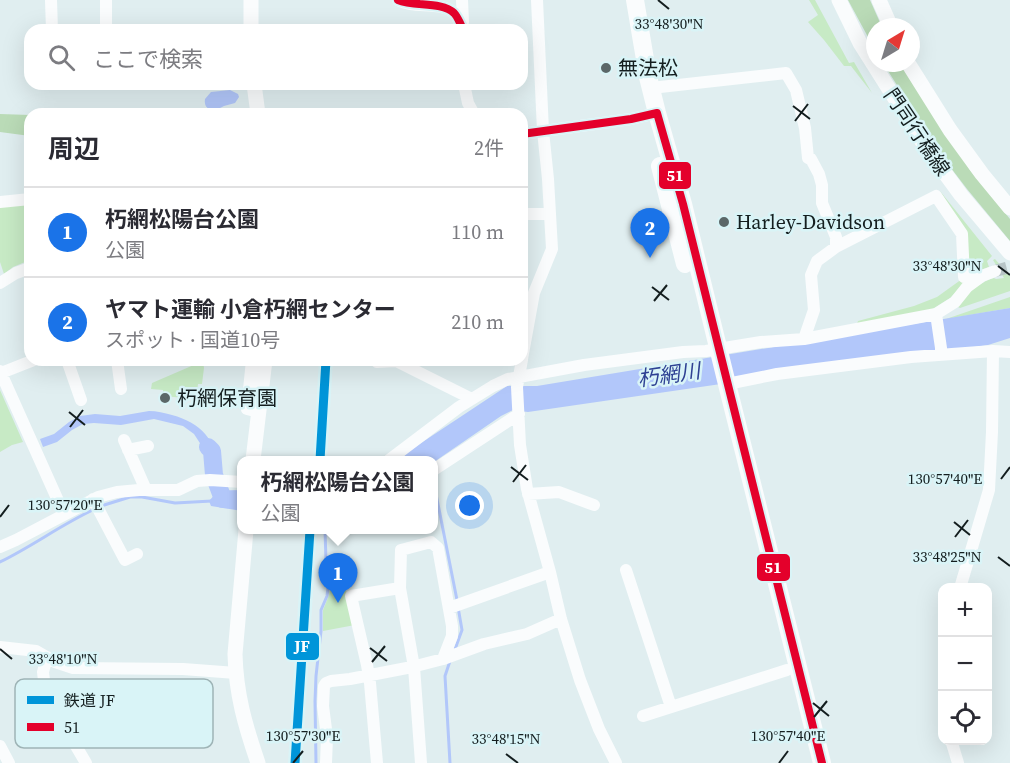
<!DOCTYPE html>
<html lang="ja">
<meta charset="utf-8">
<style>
:root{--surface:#fff;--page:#f7f7f7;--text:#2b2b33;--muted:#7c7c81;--line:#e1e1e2;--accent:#1a73e8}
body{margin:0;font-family:"Source Serif 4","Noto Sans JP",serif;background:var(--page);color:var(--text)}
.controls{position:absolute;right:18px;bottom:18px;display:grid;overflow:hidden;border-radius:12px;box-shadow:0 6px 24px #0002}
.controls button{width:54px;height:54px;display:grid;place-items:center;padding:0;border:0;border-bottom:2px solid var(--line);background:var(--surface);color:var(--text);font:30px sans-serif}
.compass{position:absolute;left:866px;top:18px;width:54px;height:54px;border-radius:50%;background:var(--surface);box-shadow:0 6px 24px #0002;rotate:38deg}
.you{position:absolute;left:470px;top:506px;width:21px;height:21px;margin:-15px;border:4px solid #fff;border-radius:50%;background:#1a73e8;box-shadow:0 0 0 9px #1a73e833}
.badge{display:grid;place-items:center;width:39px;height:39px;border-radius:50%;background:var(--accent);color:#fff;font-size:20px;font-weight:700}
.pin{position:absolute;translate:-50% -50px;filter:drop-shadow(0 2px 3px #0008)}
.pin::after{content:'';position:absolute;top:32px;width:21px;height:18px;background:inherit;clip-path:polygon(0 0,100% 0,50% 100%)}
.popup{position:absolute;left:237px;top:456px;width:201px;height:78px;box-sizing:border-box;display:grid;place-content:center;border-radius:12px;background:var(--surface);filter:drop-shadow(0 2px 4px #0005);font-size:20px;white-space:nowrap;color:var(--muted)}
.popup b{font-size:22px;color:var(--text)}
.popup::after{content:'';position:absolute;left:50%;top:100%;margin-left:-12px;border:12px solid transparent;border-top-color:var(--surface)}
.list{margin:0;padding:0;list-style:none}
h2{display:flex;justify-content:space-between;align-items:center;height:78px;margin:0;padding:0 24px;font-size:26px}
h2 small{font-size:20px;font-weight:400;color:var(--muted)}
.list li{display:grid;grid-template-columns:39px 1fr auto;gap:18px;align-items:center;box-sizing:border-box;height:90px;padding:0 24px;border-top:2px solid var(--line)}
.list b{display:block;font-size:22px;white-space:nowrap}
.list p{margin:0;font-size:20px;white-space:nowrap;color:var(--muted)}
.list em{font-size:20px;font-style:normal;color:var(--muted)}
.icon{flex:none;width:33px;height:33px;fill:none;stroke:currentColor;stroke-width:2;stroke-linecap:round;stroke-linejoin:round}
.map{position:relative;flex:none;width:1010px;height:763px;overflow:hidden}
.search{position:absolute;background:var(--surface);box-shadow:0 6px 24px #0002;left:24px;top:24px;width:504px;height:66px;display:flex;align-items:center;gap:15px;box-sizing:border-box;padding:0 21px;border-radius:18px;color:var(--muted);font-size:22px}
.panel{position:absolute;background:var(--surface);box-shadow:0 6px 24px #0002;left:24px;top:108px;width:504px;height:258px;border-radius:18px}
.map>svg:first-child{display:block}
.green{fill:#c7eac5}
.forest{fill:#badbb7}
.water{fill:#b2c7fa}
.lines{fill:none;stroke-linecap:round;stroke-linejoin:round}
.stream{stroke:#b2c7fa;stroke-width:3}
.river{stroke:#b2c7fa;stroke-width:18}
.minor-tunnel{stroke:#b7c4c6;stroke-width:12;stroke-dasharray:12 6;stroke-linecap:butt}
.minor{stroke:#fafcfd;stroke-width:12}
.major{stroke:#fafcfd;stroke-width:15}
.highway{stroke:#fafcfd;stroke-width:18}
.bus-1-casing{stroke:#d9f4f7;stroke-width:12}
.bus-1{stroke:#e4002b;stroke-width:8}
.rail-1-casing{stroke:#d9f4f7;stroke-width:14}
.rail-1{stroke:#0095d9;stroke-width:9}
.ticks{fill:none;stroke:#141e1f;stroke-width:2}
.poi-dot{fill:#5b6768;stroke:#d9f4f7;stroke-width:2}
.labels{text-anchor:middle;stroke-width:5;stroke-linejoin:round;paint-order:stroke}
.poi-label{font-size:20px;fill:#141e1f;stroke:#d9f4f7;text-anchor:start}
.street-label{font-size:20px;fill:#141e1f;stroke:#d9f4f7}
.water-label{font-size:21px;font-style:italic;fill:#2e4193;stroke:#d9f4f7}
.key{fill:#d9f4f7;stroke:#9eb4b6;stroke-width:1.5}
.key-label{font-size:16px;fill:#141e1f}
.ticks-label{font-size:15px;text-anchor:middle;fill:#141e1f;stroke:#d9f4f7;stroke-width:5;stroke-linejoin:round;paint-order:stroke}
.line-badge{stroke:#d9f4f7;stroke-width:2}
.badge-label{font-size:16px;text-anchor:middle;font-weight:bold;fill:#fff}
</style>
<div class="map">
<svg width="1010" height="763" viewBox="0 0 1010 763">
<rect width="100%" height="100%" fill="#e0eef0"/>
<path class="green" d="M809,0H815L849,63L854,62L872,93L851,66H844L824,40L808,22L818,15Z
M940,191L992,256L987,261L989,267L965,275L964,233Z
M28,202L30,210V260L13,267L4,274L0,262V205Z
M995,259L1010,276V291L960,308L958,307C964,294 980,282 994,278L996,279L1004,278L993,260Z
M976,275L957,291L950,298L931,310L856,326L858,321L914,306L937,297L962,279Z
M1010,297V308L946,319Z
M203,361L204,368L202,384H198L196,399L163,396V390L151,389L152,383Z
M0,390L23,442L12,445L0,452Z
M343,579L355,625L323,631V610L329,595L331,580Z"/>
<path class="forest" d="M848,0H870L882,27H875V50Z
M883,63H901L970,170L1010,219V241L967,189L941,155Z
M0,114L30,115V136L0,132Z"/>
<path class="water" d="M230,90L238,94L239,97L235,103L224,106L214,111C207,109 204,106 205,99L211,92Z
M1010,308V338L988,345L528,412L513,410L501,416L434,462V460H400L409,451L507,386H537Z
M149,411C157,411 164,413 172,415C201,423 217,440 217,470L208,469L207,454L194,434L183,426L154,419L121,425L94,423L83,424L72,430L57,442L43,447L40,439L54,434L69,422L80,416L95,414L120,416Z
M242,490V511L211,506L209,501L218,491Z"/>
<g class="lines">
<path class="stream" d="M434,484L457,600
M101,506L130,497H142L175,503L212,501
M0,562C33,546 62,524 95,509
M454,652L462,630L458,607
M316,763L315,701L316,676L321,631V610L327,596L329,580L326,561L325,530
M450,763L445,676L450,661"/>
<path class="river" d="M208,447L212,451L214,475L223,499L242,500"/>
<path class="minor-tunnel" d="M995,271L1010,267"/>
<path class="minor" d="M51,0L52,30
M106,0V30
M398,0C414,9 441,1 454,13C457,15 459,22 461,25
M461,26L463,22L462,0
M464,84L468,103L474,114
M651,88L786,73L796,90L805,128L808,158L811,159L819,174L822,185V203L836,237V247L817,261L811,275L814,310L804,339
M522,134L631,119L657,113
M0,202L30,199
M522,214H550
M836,247L936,196L962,234L964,277L975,273L982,276
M0,283L16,273L30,268
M936,314L941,348V355
M522,359L534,293L552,249L548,179L543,131L537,0
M67,360L81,400
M117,360L121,389
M252,360L247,409L259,412
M522,360L517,387L520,445L527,489L550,572L561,619L580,680L599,729L616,763
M377,362L396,361L472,399
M0,371L64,514
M1,373L34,360
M727,384L777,374L911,357L993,351L1010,352
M124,440L146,490
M128,450L148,446
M389,460L459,407L493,386L508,379L584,365L683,352L706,351L761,342L804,339L936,314L955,302L967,287L982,276L995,271
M435,469L519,414
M528,494L559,492L594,505
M93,499L125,560L137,554
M0,547L16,540L98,497L117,492L139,490H178L197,481L210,480L242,482
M626,570L671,707
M960,588L989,490L992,432L993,351
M449,608L550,572
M0,647L36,651L55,662L73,668L183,669L236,673
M47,657L43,672L45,689L49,705L60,729L76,746L86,763
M643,716L787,670
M951,740L958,763
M0,746L9,763
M326,763L327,737L323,706L324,686L326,683L331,681L350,679L412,667L443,659L484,644L527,634L561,619
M377,763L370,683L367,665L351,596L400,588
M421,763L414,667L400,588L401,550L431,542L438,548L452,626V636L443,659"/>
<path class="major" d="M839,0L860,43L925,146L961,195L1010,253
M879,0L891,27
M251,30V0
M908,63L950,130L982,174L1010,208
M254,84L258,114
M253,460L265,360
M246,530L235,654C236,694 245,725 258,763"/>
<path class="highway" d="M635,0L648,77L657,113L683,204L727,384L822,763
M660,166L685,264"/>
<g class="bus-1-casing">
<path id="bus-1" d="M398,0C414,7 441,1 454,13C457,16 459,21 461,25
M522,134L631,119L657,113L683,204L822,763"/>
</g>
<use href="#bus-1" class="bus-1"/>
<g class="rail-1-casing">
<path id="rail-1" d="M320,460L326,360
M295,763L310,530"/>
</g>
<use href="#rail-1" class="rail-1"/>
</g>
<path class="ticks" d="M658,0L669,9M793,106L810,119M795,121L808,104M998,266L1010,275M652,287L669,300M654,301L667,285M69,412L85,425M70,427L83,410M511,467L528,480M1001,479L1010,467M513,482L526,465M0,517L9,505M954,522L970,535M955,537L968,520M998,557L1010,566M370,648L387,661M0,649L12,659M372,662L385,646M813,703L829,716M814,717L827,701M506,754L518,763M293,763L303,751M779,763L788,751"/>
<g class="poi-dot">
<circle cx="606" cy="68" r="6"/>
<circle cx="724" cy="222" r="6"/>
<circle cx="165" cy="398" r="6"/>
</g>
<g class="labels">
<g class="poi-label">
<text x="618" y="75">無法松</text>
<text x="736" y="229">Harley-Davidson</text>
<text x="177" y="405">朽網保育園</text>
</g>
<g class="street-label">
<text transform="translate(917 132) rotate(56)" y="7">門司行橋線</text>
</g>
<g class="water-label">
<text transform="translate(669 375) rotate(-8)" y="7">朽網川</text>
</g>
</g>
<rect x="15" y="679" width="198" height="69" rx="9" class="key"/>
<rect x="27" y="696" width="27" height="8" fill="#0095d9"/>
<rect x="27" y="723" width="27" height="8" fill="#e4002b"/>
<g class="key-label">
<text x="64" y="706">鉄道 JF</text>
<text x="64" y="733">51</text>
</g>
<g class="ticks-label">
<text x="669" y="29">33°48'30"N</text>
<text x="947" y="271">33°48'30"N</text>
<text x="945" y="484">130°57'40"E</text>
<text x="65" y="510">130°57'20"E</text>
<text x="947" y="562">33°48'25"N</text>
<text x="63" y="664">33°48'10"N</text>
<text x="303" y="741">130°57'30"E</text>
<text x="788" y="741">130°57'40"E</text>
<text x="506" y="744">33°48'15"N</text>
</g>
<g class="line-badge">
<rect x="658" y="161" width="34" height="29" rx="6" fill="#e4002b"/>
<rect x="756" y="553" width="35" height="29" rx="6" fill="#e4002b"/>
<rect x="285" y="632" width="35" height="29" rx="6" fill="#0095d9"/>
</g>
<g class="badge-label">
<text x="675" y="181">51</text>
<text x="773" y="573">51</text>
<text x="302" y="652">JF</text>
</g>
</svg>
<div class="controls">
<button>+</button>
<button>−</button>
<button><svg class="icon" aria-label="locate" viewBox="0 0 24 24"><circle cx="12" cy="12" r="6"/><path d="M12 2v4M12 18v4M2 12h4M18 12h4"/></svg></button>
</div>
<svg class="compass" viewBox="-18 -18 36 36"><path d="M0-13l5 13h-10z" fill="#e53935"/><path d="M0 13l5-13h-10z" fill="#7c7c81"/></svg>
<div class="you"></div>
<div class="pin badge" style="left:338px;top:603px">1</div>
<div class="popup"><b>朽網松陽台公園</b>公園</div>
<div class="pin badge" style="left:650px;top:258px">2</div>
<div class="search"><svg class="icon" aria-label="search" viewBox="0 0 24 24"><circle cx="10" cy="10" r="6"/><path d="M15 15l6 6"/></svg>ここで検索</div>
<section class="panel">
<h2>周辺<small>2件</small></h2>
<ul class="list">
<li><span class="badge">1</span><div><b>朽網松陽台公園</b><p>公園</p></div><em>110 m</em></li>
<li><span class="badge">2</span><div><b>ヤマト運輸 小倉朽網センター</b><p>スポット · 国道10号</p></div><em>210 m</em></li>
</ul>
</section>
</div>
